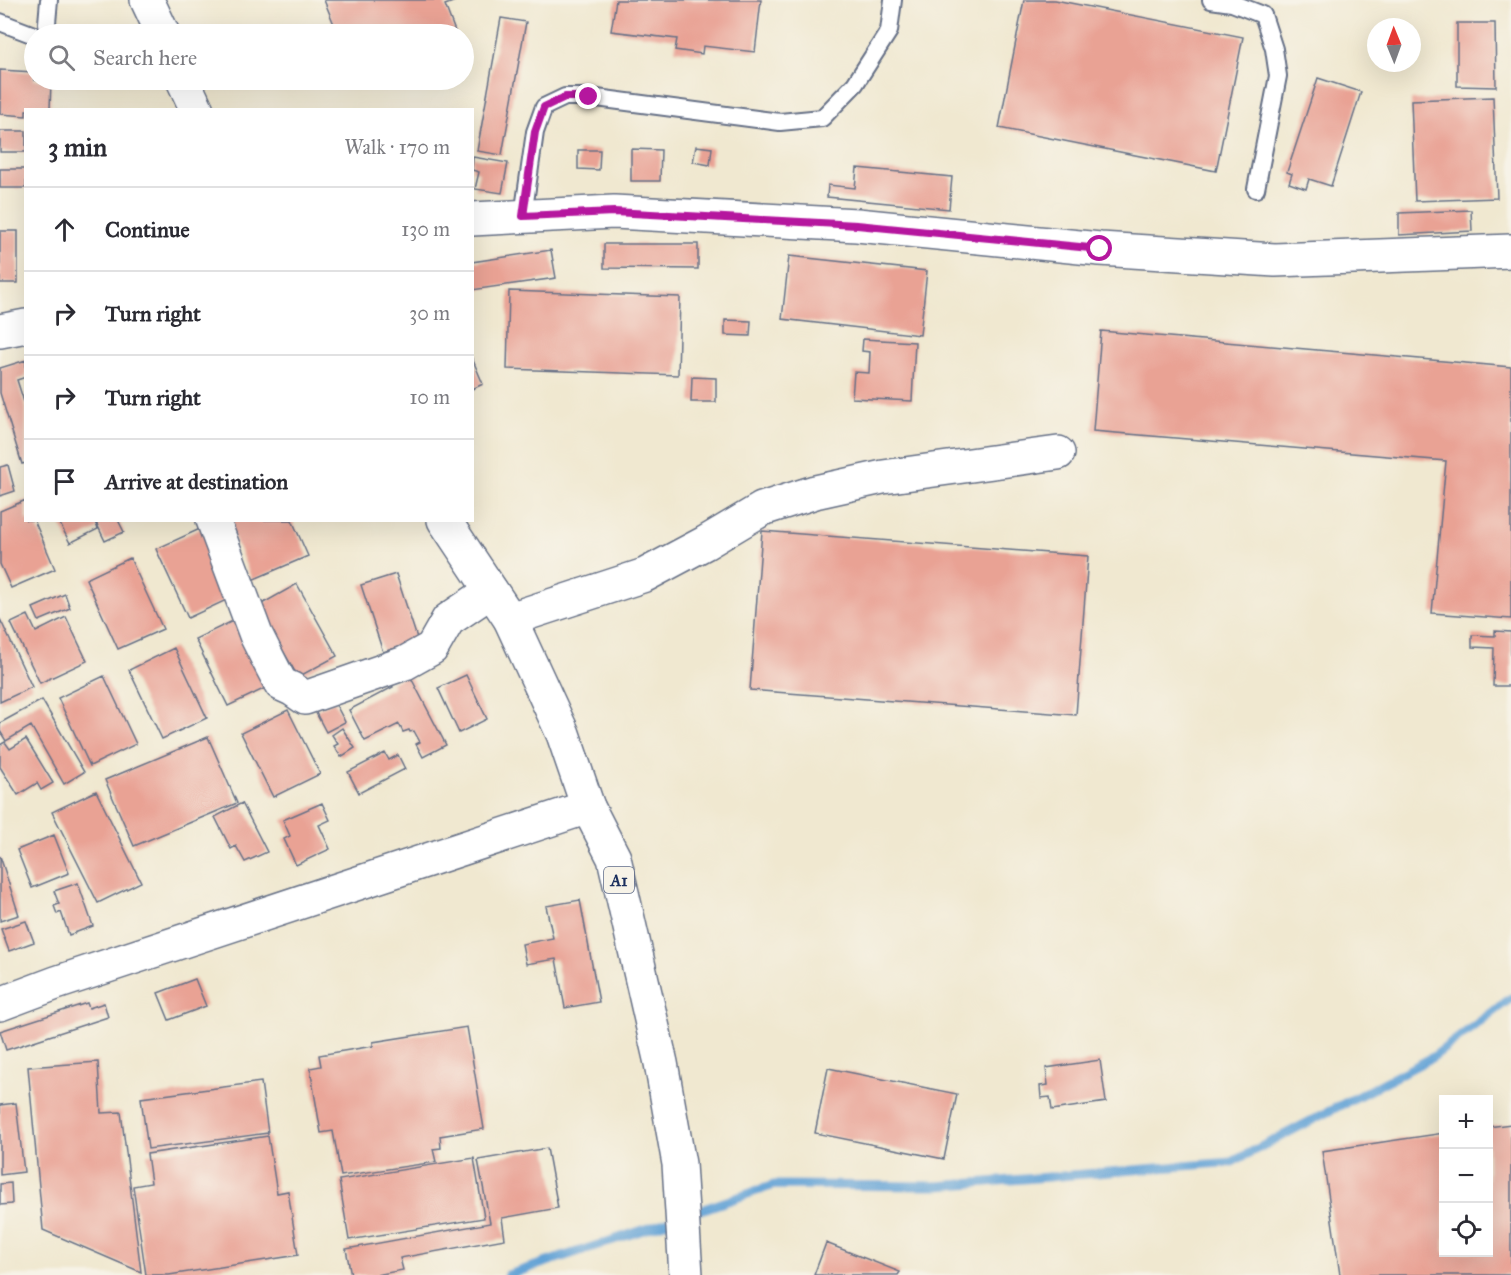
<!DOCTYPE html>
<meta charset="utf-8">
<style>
:root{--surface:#fff;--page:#f2f2f3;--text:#2b2b33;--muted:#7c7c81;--line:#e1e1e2}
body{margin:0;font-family:"IM FELL Great Primer",serif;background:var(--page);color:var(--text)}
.controls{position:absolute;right:18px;bottom:18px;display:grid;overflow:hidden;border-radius:0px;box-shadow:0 6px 24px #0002}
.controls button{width:54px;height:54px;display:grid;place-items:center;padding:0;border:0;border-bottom:2px solid var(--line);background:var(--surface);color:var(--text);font:30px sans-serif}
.compass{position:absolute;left:1367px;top:18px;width:54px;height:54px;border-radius:50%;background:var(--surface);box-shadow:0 6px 24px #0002;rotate:359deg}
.stop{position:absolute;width:18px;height:18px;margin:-14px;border:4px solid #b5179e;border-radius:50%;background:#fff}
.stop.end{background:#b5179e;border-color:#fff;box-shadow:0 2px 6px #0008}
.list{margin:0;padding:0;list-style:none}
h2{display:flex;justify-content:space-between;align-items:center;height:78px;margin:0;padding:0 24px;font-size:26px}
h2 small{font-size:20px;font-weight:400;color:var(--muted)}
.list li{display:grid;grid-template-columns:39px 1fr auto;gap:18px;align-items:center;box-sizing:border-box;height:84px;padding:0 24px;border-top:2px solid var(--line)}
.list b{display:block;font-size:22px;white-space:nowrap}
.list em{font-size:20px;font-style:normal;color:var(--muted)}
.icon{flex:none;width:33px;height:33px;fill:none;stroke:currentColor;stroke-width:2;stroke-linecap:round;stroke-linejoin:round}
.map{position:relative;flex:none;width:1511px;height:1275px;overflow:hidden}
.search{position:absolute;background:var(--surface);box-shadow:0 6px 24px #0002;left:24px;top:24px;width:450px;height:66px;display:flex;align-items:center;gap:15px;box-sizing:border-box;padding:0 21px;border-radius:33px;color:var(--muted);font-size:22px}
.panel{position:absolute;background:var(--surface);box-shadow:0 6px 24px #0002;left:24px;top:108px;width:450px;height:414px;border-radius:0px}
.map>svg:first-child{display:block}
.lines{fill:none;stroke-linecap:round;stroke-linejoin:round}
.stream{stroke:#63a3d6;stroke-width:9}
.building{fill:#e9a294}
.lane-casing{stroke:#667086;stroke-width:20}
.street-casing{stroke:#667086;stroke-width:36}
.highway-casing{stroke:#667086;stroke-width:36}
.lane{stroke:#fff;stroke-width:16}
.street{stroke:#fff;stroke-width:33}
.highway{stroke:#fff;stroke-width:33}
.route{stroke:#b5179e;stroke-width:8}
.labels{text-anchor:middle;stroke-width:4.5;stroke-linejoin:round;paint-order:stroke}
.shield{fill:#f7f3e8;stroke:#5d6a87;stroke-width:1.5}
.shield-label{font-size:16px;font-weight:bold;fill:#1b2f5e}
</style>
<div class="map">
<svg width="1511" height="1275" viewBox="0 0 1511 1275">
<rect width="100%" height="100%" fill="#f7f3e8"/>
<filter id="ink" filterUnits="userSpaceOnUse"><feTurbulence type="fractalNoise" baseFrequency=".0167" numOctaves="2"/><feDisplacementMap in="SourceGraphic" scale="12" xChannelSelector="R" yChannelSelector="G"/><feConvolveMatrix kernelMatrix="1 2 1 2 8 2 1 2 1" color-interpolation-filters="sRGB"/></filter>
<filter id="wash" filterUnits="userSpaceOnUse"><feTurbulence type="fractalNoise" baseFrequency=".008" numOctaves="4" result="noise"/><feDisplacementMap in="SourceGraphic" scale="24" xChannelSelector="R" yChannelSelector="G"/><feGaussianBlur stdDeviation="1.35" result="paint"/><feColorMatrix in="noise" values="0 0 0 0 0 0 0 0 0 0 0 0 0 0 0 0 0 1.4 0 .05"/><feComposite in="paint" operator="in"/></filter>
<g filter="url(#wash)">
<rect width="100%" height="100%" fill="#f0e8d0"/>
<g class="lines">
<path class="stream" d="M689,1214L774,1185L938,1186L1232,1162L1433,1057L1511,998
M508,1275L676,1219"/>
</g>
<g id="blocks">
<path class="building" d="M324,0H458L445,5L456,34H338Z
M616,0H761L755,52L703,46L702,54L675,50L677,39L611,31Z
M1024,0H1055L1243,37L1216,171L999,128Z
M501,18L526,22L502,155L477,151Z
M1457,23H1495L1496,87L1457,86Z
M0,70L34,72V80H51L50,110H26V116L0,114Z
M1318,78L1361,92L1331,186L1309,179L1306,189L1289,183L1292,174L1287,172Z
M1493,97L1497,198L1415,201L1411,100Z
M0,131H26V152H0Z
M696,146L712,148L710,165L693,162Z
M631,149L661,150L660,181H631Z
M578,150H600L599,170L578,169Z
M473,157L508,163L502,193L475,189L479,172L472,170Z
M857,168L952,177L949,209L827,197L828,185L855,188Z
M0,169H26V188H0Z
M1471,210L1472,231L1399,235V213Z
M0,231H18V283H0Z
M604,244H698V269L604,268Z
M551,250L556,278L472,290V262Z
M789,256L927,271L920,335L782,319Z
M509,291L680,297L678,375L507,369Z
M725,320L751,321L750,336L725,335Z
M1101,331L1511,367V619L1432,613L1446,461L1093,431Z
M863,339L915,342L912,401L852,398L854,372L869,373L870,352L862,351Z
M472,358L483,384L472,389Z
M26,360V377L17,380L26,408V463L22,464L0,393V368Z
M692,377L716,378V402H691Z
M8,465L15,491L0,496V467Z
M26,500V520H34L55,569L11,588L0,564V511Z
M58,520H94L98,529L70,543Z
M95,520H118L124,532L105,541Z
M227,520H292L308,556L252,580Z
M202,528L235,596L188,618L156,549Z
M762,531L1088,556L1076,715L750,690Z
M130,558L163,629L118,649L86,579Z
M396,574L418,641L383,652L361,585Z
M297,584L337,656L298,677L258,606Z
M65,594L70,608L39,621L33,608Z
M28,615L36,632L66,617L87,661L40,683L11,623Z
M239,618L272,685L228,706L195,639Z
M0,619L32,687L0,702Z
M1495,631L1511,632V686H1493L1494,648L1472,647V635L1495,636Z
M174,648L207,718L162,739L129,670Z
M409,674L446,745L423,757L416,744L420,742L414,731L410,732L409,730L403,732L399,724L365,741L349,710L393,687L391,683Z
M466,675L487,719L459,733L438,688Z
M104,676L136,744L90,766L58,698Z
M42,700L84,772L64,784L31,726L6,741L0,731V723Z
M334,701L345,722L326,732L315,711Z
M288,710L320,774L273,797L241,733Z
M342,728L355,748L341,757L334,746L338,744L332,735Z
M208,737L237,803L134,846L105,780Z
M26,739L53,783L41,790L37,783L18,795L0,767V745L5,742L10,749Z
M385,753L389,760L398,755L405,769L359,793L348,772Z
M96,791L141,882L98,903L52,812Z
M242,803L267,852L245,862L236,846L231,849L215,817Z
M322,803L330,820L319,825L330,849L296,865L284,839L290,836L283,820Z
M54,835L69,873L32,888L17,850Z
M0,856L19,915L0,921Z
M78,883L93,926L69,935L61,912L57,914L54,906L59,904L54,891Z
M580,900L599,1002L565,1008L556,959L526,964L522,944L553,938L546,906Z
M26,921L34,942L9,951L1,929Z
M195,979L206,1006L169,1020L158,993Z
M87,1003L89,1008L104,1003L108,1017L6,1050L0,1031Z
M467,1027L484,1129L440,1136L441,1148L433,1149L436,1162L341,1176L333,1131L321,1133L310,1068L321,1066L319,1055L373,1046V1042Z
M1100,1060L1106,1102L1052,1110L1050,1097L1041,1098L1040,1086L1048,1085L1046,1068Z
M98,1062L101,1113L121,1112L141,1272L43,1230L28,1067Z
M828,1068L957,1094L944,1159L815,1133Z
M261,1082L268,1133L148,1149L141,1098Z
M16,1103L24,1172L0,1175V1105Z
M1511,1124V1275H1340L1322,1151L1444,1133V1252H1488V1127Z
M268,1136L277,1193L288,1191L298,1255L169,1275H146L133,1186L151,1183L147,1154Z
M547,1148L558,1208L502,1218L505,1239L400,1258L403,1270L376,1275H351L346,1249L490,1223L478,1160Z
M474,1158L484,1218L349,1240L339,1180Z
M11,1183L12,1204L0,1205V1184Z
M826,1243L900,1272L898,1275H814Z"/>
</g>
</g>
<g filter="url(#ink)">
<use href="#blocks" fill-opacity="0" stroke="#667086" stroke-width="1.5"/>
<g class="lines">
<g class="lane-casing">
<path id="lane" d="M1211,0L1232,3L1263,15L1274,49L1278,76L1256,189
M0,22L34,35
M48,34L47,23L49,0
M523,216L535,132L544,107L565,97H589L780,122L822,118L855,84L889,31L893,0"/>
</g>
<g class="street-casing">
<path id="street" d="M472,219L614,212L857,225L1100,249L1275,260L1511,251
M0,331L26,326
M213,520L256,635L268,659L281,684L292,689L305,698L405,663L432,648L448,620L491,591
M510,619L645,575L705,543L762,509L815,492L883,477L1058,453
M0,1004L56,983L588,807"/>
</g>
<g class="highway-casing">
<path id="highway" d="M147,0L163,34
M183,80L197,110
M444,520L510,619L563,734L588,807L614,858L661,1063L679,1164L686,1275"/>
</g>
<use href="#lane" class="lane"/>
<use href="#street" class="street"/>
<use href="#highway" class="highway"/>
</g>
</g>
<g class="lines" filter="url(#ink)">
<path class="route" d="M589,97H565L544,107L535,132L523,216L614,212L857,225L1100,249"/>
</g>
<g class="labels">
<rect class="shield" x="604" y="867" width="30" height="26" rx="4.5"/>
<g class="shield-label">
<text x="619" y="886">A1</text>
</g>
</g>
</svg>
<div class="controls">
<button>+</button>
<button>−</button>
<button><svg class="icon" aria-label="locate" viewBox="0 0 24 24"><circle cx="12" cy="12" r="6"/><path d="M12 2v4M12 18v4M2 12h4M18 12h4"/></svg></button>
</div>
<svg class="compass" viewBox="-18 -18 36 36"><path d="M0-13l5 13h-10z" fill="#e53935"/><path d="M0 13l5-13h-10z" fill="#7c7c81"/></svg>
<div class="stop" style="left:1100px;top:249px"></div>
<div class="stop end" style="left:589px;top:97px"></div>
<div class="search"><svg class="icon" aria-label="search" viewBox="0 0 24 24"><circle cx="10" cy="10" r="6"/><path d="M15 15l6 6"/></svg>Search here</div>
<section class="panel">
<h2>3 min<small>Walk · 170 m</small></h2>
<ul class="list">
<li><svg class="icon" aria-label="ahead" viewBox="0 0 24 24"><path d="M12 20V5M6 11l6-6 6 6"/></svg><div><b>Continue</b></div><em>130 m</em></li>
<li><svg class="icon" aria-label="right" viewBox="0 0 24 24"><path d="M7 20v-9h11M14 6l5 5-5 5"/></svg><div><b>Turn right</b></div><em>30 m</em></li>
<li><svg class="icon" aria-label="right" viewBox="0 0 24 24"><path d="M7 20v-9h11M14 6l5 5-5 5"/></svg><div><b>Turn right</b></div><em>10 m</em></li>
<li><svg class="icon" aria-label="arrive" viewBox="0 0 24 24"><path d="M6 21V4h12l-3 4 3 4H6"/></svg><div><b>Arrive at destination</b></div></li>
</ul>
</section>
</div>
